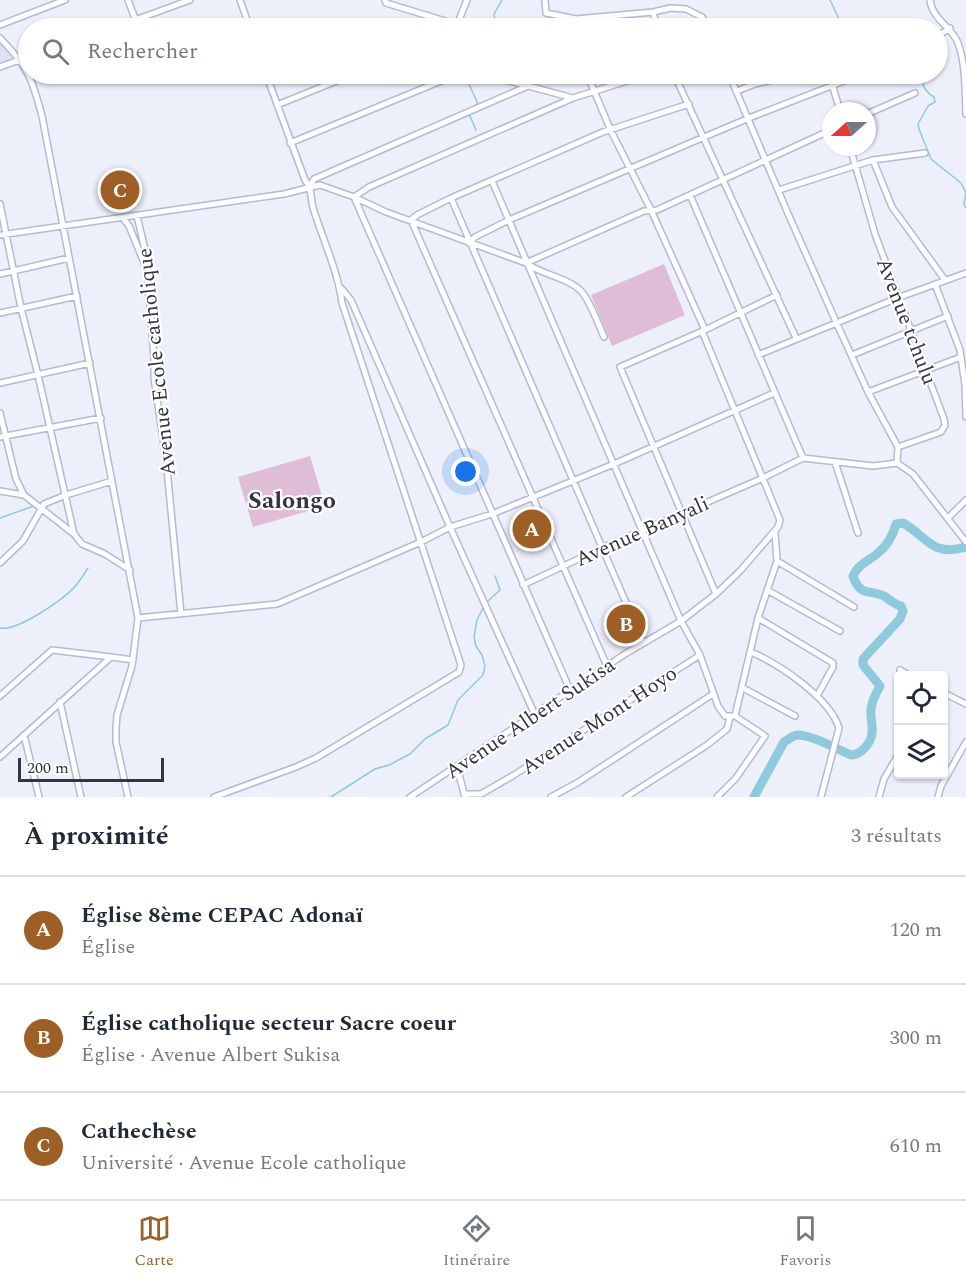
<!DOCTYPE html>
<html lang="fr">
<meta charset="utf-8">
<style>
:root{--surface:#fff;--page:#f2f2f3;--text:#1f2937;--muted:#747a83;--line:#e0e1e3;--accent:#9d5f25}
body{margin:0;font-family:Spectral,serif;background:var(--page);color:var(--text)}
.controls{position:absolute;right:18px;bottom:18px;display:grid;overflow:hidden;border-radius:6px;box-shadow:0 2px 4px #0004}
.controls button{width:54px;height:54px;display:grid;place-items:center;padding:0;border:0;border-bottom:2px solid var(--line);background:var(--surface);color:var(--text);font:30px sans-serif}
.compass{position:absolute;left:822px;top:102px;width:54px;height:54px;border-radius:50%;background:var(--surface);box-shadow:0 2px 4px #0004;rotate:249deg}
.scale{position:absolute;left:18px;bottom:15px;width:146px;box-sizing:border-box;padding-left:6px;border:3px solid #333541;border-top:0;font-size:16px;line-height:21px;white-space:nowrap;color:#333541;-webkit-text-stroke:4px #fff;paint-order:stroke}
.you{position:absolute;left:466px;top:472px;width:21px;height:21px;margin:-15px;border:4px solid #fff;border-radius:50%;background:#1a73e8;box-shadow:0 0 0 9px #1a73e833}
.badge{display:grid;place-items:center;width:39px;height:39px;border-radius:50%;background:var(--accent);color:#fff;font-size:20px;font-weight:700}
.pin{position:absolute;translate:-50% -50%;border:3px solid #fff;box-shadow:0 2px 6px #0006}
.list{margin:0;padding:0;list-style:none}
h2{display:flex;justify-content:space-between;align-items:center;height:78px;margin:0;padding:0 24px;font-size:26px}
h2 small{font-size:20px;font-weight:400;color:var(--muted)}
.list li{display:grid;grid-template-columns:39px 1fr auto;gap:18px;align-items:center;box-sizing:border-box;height:108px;padding:0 24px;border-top:2px solid var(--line)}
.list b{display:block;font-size:22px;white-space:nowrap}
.list p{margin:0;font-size:20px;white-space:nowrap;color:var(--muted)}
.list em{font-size:20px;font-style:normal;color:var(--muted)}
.icon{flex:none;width:33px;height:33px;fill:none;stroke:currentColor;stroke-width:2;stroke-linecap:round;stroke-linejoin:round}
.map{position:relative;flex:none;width:966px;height:797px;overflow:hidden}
.search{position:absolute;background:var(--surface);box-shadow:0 2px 4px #0004;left:18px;right:18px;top:18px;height:66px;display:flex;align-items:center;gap:15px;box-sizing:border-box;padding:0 21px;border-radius:33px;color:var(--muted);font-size:22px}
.sheet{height:402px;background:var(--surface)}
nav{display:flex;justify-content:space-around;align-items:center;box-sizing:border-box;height:84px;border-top:2px solid var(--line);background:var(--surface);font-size:16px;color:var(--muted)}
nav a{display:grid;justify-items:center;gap:3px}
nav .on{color:var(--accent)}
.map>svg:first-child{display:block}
.built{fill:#dee2f8}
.green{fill:#dfbdd7}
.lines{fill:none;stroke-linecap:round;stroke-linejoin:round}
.stream{stroke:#8ecadc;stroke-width:1.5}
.river{stroke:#8ecadc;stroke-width:9}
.minor-casing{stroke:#b3b9d6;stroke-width:8}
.minor{stroke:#fff;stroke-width:5}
.labels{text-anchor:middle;stroke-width:4.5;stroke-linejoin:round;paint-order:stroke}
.street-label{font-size:21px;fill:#333541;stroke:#fff}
.quarter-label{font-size:24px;font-weight:bold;fill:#333541;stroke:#fff}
</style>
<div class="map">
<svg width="966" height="797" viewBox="0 0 966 797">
<rect width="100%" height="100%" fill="#edeffb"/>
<path class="built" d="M0,41L18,61L0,66Z"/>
<path class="green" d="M664,264L685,315L612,346L591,295Z
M310,456L325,506L253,527L238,477Z"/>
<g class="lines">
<path class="stream" d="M830,0L840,21L848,28
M496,28L494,14L502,0
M922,74C921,84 925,92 934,97L935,102L928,106L918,124L919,129L931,159L961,183L966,193L964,204L966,208
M467,110L478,104L469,84L472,74
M469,114L476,130
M40,503L47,500
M0,518L34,506
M487,602L500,590L495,576
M0,628C17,632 66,598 77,584C81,579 85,573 88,568
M331,797L375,769L389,765L410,754L425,739L448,725L458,700L483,675L485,666L482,655L476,646L474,637L477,620L483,608"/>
<path class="river" d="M754,797L784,742C789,739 792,736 797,735C813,735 836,749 851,755C861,755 871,743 872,733C873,725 870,717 871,709C872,700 876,693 880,686L863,665V659L900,619L903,611L901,606C894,604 890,600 884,596C869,589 860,597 853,576C858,564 869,561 878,553C887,546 893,535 896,524L903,523C928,537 931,557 966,547"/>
<g class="minor-casing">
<path id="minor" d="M128,0L136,21
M240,0L250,28
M385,0L386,3L468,28
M545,0L546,13L576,19L578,28
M930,0C932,19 951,26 958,43C966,65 965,91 966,114
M653,12L657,28
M576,19L653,12L671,8L686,9L702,17L709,28
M0,25L65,0
M457,25L467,0
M113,28L190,0
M938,36L950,28
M0,38C28,67 32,78 42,116L138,618L132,666L117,715L116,728V742L128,797
M0,67L28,57
M483,74L573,98
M587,74L611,131L651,210L705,330
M674,74L796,338
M729,74L786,209L837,324L868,392L898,447L897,463
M829,74L840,111
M737,91L755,84L797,74
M277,105L354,74
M867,114L915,93
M290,143L458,74
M850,147L875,234L944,419L945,425L941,432L898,447
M873,160L892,207L945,280
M492,181L681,621L700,655L718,706L725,716H735L765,736L736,778L717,797
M310,186L314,179L528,86
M779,190L873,160L925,153
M690,195L803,458
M354,197L570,690
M354,197L369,187L573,98L649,74
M451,198L643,642
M0,204L21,308L38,375L74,534
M137,216L146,254L154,358V378L166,459L181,614
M123,218L129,226L145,265
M411,220L607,666
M411,220L417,215L451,198L603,132L689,104
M0,235L284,194L320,185L354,197L386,212L526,263C542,275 567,277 581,291C590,300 598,324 604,337
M469,243L475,237L509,220L749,118L862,74
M526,263L644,211L657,210L831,130
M0,274L69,258
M935,284L960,350L965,385L966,417
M341,288L351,300L450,527L535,715
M0,313L77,296
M758,355L900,297L966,273
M852,355L948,316
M0,383L90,363
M868,392L961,357
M0,413L16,479L24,495L74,534L82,544L105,554L130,570
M0,437L101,418
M835,462L858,533
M0,491L24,495
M948,518L966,500
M777,561L854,607
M0,563L23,541L44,504L66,495L112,481
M523,585L604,547L763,478L803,458L873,466L897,463L913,474L966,542
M767,590L840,631
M716,594L620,367L705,330L777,295
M138,618L277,604L421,542L450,527L492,514L614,464L774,393
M758,618L833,663V667L817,696
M751,652C779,664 830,698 839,728L821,797
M900,670L910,676
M743,688L795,716
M944,693L966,704
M0,696L52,650L111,657
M60,702L81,797
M735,716L758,618L777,561L775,532
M24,735L39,797
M0,757L111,657L133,660
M457,767L465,797
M464,794H481L514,775L700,655
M214,797L296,767L316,758L459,672L461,665L342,303C338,272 324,242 314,211C310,200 313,189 305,180L266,74
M410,797L625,654L681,621L716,594L740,571L778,527L780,520L702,331
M551,797L577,783L713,694
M626,797L707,745L727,729L730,717
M879,797L884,779L898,755
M938,797L941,786L966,742"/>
</g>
<use href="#minor" class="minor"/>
</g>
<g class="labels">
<g class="street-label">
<text transform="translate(907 321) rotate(69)" y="7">Avenue tchulu</text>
<text transform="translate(156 362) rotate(-96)" y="7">Avenue Ecole catholique</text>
<text transform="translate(642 531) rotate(-24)" y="7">Avenue Banyali</text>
<text transform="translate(530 718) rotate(-34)" y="7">Avenue Albert Sukisa</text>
<text transform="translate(599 720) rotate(-33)" y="7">Avenue Mont Hoyo</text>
</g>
<g class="quarter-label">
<text x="292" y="508">Salongo</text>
</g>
</g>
</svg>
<div class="controls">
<button><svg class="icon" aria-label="locate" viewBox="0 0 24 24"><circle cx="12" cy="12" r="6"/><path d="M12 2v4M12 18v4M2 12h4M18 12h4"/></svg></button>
<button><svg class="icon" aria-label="layers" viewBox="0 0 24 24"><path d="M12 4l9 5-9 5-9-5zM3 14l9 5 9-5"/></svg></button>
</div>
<svg class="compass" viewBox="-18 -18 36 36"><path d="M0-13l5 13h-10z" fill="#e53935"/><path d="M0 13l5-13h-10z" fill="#747a83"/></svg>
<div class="scale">200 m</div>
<div class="you"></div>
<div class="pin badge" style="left:532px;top:529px">A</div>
<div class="pin badge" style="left:626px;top:624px">B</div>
<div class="pin badge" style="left:120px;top:190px">C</div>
<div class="search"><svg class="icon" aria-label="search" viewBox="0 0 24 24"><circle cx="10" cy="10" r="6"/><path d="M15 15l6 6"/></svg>Rechercher</div>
</div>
<section class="sheet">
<h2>À proximité<small>3 résultats</small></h2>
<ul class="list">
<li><span class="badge">A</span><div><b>Église 8ème CEPAC Adonaï</b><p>Église</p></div><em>120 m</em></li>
<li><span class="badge">B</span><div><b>Église catholique secteur Sacre coeur</b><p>Église · Avenue Albert Sukisa</p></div><em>300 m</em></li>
<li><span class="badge">C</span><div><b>Cathechèse</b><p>Université · Avenue Ecole catholique</p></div><em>610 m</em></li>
</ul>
</section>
<nav>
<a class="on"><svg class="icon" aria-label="map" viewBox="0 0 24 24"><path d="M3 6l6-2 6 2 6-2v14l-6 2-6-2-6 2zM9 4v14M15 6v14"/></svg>Carte</a>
<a><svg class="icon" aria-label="directions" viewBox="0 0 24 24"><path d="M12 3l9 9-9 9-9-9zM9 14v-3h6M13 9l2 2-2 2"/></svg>Itinéraire</a>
<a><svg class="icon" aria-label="saved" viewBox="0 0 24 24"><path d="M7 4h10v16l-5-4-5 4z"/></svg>Favoris</a>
</nav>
